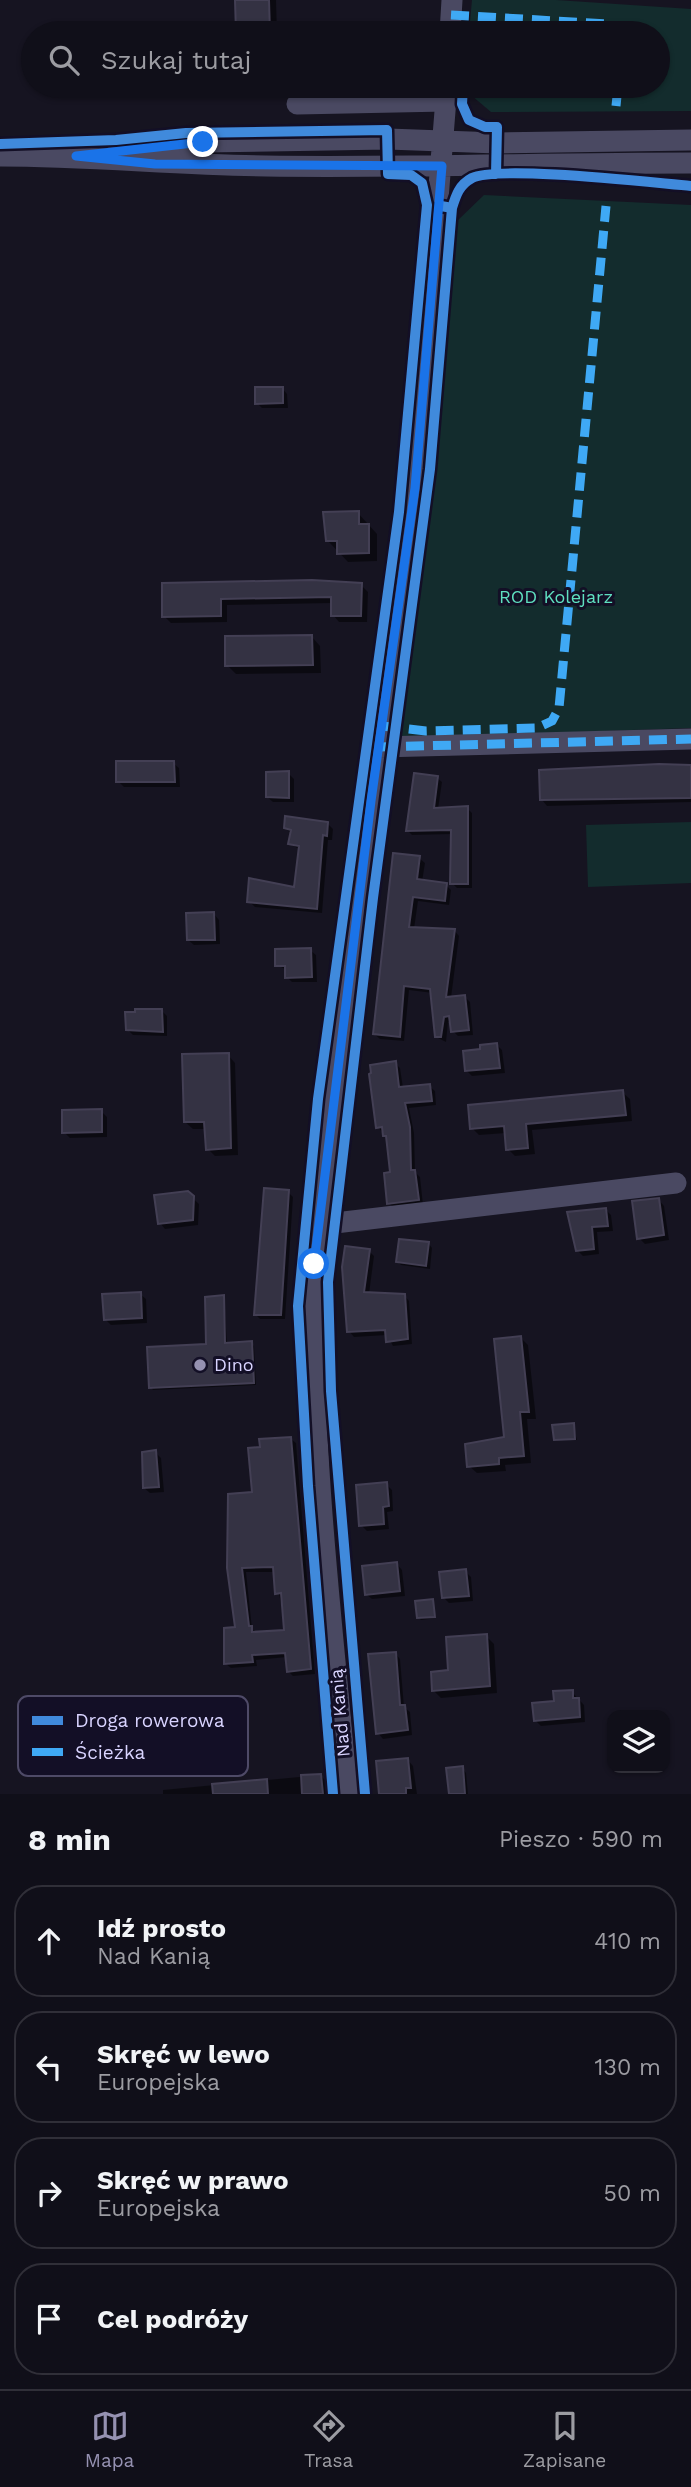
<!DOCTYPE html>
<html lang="pl">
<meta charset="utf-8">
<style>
:root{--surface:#100f19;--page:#1e1d26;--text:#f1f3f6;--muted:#9c9ca2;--line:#302f38;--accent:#9591b1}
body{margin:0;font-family:"Work Sans",sans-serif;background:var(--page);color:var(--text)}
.controls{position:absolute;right:21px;bottom:21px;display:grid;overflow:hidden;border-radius:14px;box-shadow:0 2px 5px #0004}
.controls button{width:63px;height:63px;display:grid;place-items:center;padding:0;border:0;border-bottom:2px solid var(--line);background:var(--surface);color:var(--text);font:35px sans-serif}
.stop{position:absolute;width:21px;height:21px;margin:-16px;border:5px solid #1a73e8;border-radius:50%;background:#fff}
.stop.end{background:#1a73e8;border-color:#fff;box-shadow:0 2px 7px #0008}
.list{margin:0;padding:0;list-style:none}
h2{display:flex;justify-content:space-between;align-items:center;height:91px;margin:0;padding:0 28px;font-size:30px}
h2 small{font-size:23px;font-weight:400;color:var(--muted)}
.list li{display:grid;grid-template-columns:46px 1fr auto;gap:21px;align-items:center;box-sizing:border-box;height:112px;margin:0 14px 14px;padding:0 14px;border:2px solid var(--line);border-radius:28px}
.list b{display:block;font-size:26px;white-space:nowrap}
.list p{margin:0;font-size:23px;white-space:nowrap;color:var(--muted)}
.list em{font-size:23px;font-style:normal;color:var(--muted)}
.icon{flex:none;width:38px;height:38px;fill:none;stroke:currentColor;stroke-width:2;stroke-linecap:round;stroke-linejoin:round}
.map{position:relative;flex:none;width:691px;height:1794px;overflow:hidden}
.search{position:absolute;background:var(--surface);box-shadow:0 2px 5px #0004;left:21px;right:21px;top:21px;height:77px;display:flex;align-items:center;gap:18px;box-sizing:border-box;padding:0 24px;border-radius:38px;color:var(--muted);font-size:26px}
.sheet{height:595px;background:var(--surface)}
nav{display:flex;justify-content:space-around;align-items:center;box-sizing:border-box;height:98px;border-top:2px solid var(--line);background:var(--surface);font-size:19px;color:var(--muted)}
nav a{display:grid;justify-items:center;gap:4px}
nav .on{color:var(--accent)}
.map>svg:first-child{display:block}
.garden{fill:#132c2d}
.shadow{fill:#0007;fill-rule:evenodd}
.building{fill:#343243;stroke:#433f54;stroke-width:2;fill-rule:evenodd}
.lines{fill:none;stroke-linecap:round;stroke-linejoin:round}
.minor{stroke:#4a4962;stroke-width:21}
.quiet{stroke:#3fa9f5;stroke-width:9;stroke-dasharray:18 9;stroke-linecap:butt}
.cycleway-casing{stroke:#130f26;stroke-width:15}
.cycleway{stroke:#408adc;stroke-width:10}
.route{stroke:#1a73e8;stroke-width:9}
.poi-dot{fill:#9591b1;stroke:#130f26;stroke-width:2.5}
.labels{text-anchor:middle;stroke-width:6;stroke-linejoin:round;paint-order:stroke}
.park-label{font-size:18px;fill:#5fe0c0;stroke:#130f26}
.poi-label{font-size:18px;fill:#d9d4ff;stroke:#130f26;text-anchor:start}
.street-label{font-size:18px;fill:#d9d4ff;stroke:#130f26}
.key{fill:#130f26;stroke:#4e4a67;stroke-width:2}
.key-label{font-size:19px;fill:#d9d4ff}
</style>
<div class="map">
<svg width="691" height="1794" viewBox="0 0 691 1794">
<rect width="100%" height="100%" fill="#161421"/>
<path class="garden" d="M472,0H556L691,9V111L491,112L465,90L466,86H658V33H469Z
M484,195L691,205V728L397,738L436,463L456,222Z
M691,822V883L588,887L586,825Z"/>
<path class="shadow" d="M237,0H276L277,33H238Z
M534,25L581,30L584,33H533Z
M282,388L287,394L288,408H262L257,403Z
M358,513L377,534V561L348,562L328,541Z
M163,585H361L368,592L367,622H339L333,615V603L227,605V622L171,623L164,616Z
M312,637L320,646L321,673L236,674L227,665Z
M173,763L179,768L180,787H124L118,781Z
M691,767V802L547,806L542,800L541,772Z
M288,773L294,779V802H273L267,797Z
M437,778L442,782L438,809L467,808L472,813V888H457L452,883L453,834L412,835L408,831Z
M328,824L333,829L332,840H328L322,913L255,907L249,901L295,889L301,850L290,844L292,834L285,828Z
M419,858L425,863L422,882L446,885L451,890L449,905L418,901L414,929L454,930L459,936L451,998L465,997L470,1002L473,1035L458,1036L453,1031L452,1021L448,1022L446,1042L436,1037L433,993L409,990L404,1041L380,1039L374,1034Z
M214,914L219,920L220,944L194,945L188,940Z
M310,950L316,955L317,982H292L287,977V970L277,965Z
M162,1011L167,1016V1036L133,1035L127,1029Z
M497,1045L502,1050L505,1073L472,1076L466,1070Z
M228,1055L235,1063L238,1155L215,1156L208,1149L206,1129H193L185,1122Z
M395,1063L400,1068L403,1088L429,1086L435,1091L436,1105L409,1108L414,1133L415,1172L420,1177L423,1205L394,1208L389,1203L392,1174L388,1139L378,1127Z
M622,1092L630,1099L632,1121L532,1130L535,1154L515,1156L508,1149L506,1133L479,1135L472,1128Z
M101,1111L107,1117V1137L70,1138L64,1132Z
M288,1192L293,1197L285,1319H260L256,1315Z
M187,1193L199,1204L198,1225L165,1229L160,1223Z
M659,1200L664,1206L669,1240L645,1244L639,1238Z
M606,1210L611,1215L613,1231L597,1232L599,1254L583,1256L577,1250L570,1214Z
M429,1244L432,1248L430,1269L401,1265L397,1261Z
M369,1251L374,1256L369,1294L404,1295L409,1301L412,1344L393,1346L387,1335L354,1337L349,1331Z
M140,1294L146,1299L147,1323L111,1325L105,1319Z
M224,1297L227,1344L251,1343L254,1346L256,1385L153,1390L151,1387L208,1345Z
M521,1338L528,1345L536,1419H527L531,1463L505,1465L506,1471L477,1473L469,1466L506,1438Z
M573,1425L577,1440H555Z
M291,1439L296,1443L315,1674L293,1676L288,1671L287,1657L256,1660L257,1666L231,1668L226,1664L237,1629L229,1568L254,1493L262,1449ZM246,1572H275L286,1631L256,1633L252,1629Z
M155,1452L161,1458L164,1492L150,1493L144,1488Z
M386,1484L392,1490L393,1511L387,1512L389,1529L367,1531L361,1525Z
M397,1564L402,1570L405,1596L372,1599L366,1594Z
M465,1571L471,1577L473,1601L449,1603L444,1598Z
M432,1601L436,1618L421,1620L419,1618Z
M486,1636L494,1644L497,1693L441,1698L434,1691Z
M395,1653L400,1659L404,1707L410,1712L412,1735L383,1739L378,1733Z
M572,1692L584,1705L585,1722L541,1726L536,1721Z
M408,1760L413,1766L417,1794H380Z
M462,1768L466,1773L468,1794H451Z
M320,1775L325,1780L327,1794H163V1790Z"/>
<path class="building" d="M235,0H269L270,33H236Z
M255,387H283V403L255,404Z
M359,511V524H369V553L337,554V541H326L323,512Z
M312,580L362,583L361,616H331V597L221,599V616L162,617V583Z
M312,635L313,665L225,666V636Z
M116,761H174L175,782H116Z
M659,764L691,765V798L540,800L539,770Z
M289,771V798L266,797V772Z
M414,773L438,776L434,808L468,806V884H450L451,830L406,831Z
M285,816L328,822L327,836L323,835L317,909L247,902L249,878L294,887L299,846L288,844L291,830L284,828Z
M393,853L420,856L417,879L447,883L445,901L413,897L409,927L455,929L446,997L465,995L469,1030L451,1032L449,1016L444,1017L441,1037H435L430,989L404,986L400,1037L373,1034Z
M214,912L215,940H187L186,913Z
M311,948L312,977L285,978V966H275V949Z
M135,1009H162L163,1032L126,1030L125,1012H135Z
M497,1043L500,1068L465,1071L463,1051L480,1049V1045Z
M229,1053L231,1148L206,1150L204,1122H184L182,1054Z
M396,1061L399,1087L430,1084L432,1101L405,1103L410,1127L411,1170H415L419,1200L387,1204L384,1173L390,1172L386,1136H383L382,1127L376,1128L369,1074L371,1073L370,1065Z
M623,1090L626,1115L526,1124L528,1148L506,1150L504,1126L470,1129L468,1105Z
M102,1109V1132L62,1133V1110Z
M264,1188L289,1190L281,1315H254Z
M188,1191L194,1196L193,1220L158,1224L154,1195Z
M659,1198L664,1235L637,1239L632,1201Z
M606,1208L608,1226L592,1227L594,1249L576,1251L567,1212Z
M399,1239L429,1242L426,1266L396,1262Z
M345,1246L370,1249L364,1292L405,1294L408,1339L386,1342L385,1330L347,1332L342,1267Z
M141,1292L142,1318L104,1320L102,1294Z
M224,1295L225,1343L252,1341L254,1383L149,1388L147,1347L206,1344L205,1297Z
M521,1336L529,1412H520L524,1456L499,1458V1464L467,1467L465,1444L504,1437L494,1339Z
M574,1423L575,1439L554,1440L552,1425Z
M291,1437L311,1669L287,1672L285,1653L252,1655L253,1662L224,1664V1628L235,1627L227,1568L228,1494L252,1492L248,1448L260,1447L259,1439ZM273,1567L275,1594L281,1593L284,1630L252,1632V1626H249L242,1568Z
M156,1450L159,1487L143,1488L142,1452Z
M387,1482L389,1506L383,1507L384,1524L359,1526L356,1485Z
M397,1562L400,1591L365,1595L362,1566Z
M466,1569L469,1596L442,1598L439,1572Z
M433,1599L435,1617L417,1618L415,1601Z
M487,1634L490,1686L432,1691L431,1672L448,1670L446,1637Z
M396,1652L400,1705H405L408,1730L376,1734L368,1654Z
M573,1690V1698H579L580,1717L534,1721L532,1703L554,1701L553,1691Z
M408,1758L411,1788H406V1794H379L376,1761Z
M463,1766L465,1794H449L446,1768Z
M321,1774L323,1794H302L301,1775Z
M267,1779L268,1794H213L212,1784Z"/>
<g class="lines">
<path class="minor" d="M450,33L452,0
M297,104L446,101
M117,152L203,142L388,139L497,143L691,140
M0,156C89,156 177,165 266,166C407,168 549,163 691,163
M379,747L691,739
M318,1225L676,1183
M348,1794C331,1618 310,1441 314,1264L371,801L415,488L447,86"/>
<path class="quiet" d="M451,15L609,24L619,33
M616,106L618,86
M382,726L426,731L537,728L552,721L559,708L606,206
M379,747L691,739"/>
<g class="cycleway-casing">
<path id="cycleway" d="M463,86L462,104L469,120L485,127H497L496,174
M0,144L116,140L186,133L387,130L388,174L411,175L422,183L427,205L399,512L318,1099L298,1306L308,1486L333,1794
M441,206L452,208C456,195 459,185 472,178C498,165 654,183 691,186
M365,1794L331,1391L328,1282L373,898L430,469L452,208"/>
</g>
<use href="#cycleway" class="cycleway"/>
</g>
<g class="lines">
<path class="route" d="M203,142L76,156L155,164L442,166L415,488L371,801L314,1264"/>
</g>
<circle class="poi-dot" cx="200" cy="1365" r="7"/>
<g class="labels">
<g class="park-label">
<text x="556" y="603">ROD Kolejarz</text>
</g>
<g class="poi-label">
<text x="214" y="1371">Dino</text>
</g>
<g class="street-label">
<text transform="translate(340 1713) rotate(-95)" y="6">Nad Kanią</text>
</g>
</g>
<rect x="18" y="1696" width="230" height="80" rx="10" class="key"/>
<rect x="32" y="1716" width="31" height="9" fill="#408adc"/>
<rect x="32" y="1748" width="31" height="8" fill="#3fa9f5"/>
<g class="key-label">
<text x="75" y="1727">Droga rowerowa</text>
<text x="75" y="1759">Ścieżka</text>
</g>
</svg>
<div class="controls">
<button><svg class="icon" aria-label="layers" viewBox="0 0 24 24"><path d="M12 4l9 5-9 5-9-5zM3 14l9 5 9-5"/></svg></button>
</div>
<div class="stop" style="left:314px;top:1264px"></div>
<div class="stop end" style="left:203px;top:142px"></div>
<div class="search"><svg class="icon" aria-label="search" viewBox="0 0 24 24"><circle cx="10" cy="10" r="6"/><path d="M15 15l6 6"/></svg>Szukaj tutaj</div>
</div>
<section class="sheet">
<h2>8 min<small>Pieszo · 590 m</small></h2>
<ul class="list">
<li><svg class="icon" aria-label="ahead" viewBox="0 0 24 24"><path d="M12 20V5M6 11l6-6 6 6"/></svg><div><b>Idź prosto</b><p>Nad Kanią</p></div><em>410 m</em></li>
<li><svg class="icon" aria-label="left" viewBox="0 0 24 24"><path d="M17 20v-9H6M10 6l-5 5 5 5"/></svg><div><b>Skręć w lewo</b><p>Europejska</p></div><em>130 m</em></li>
<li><svg class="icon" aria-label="right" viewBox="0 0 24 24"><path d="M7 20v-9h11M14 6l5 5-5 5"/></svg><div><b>Skręć w prawo</b><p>Europejska</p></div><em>50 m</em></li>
<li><svg class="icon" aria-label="arrive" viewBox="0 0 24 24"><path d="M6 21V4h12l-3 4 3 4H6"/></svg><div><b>Cel podróży</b></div></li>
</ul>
</section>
<nav>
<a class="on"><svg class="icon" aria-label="map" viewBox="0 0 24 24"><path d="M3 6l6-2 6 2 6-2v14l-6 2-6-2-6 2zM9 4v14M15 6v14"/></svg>Mapa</a>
<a><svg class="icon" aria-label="directions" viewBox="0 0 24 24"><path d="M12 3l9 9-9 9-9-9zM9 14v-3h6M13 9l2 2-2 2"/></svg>Trasa</a>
<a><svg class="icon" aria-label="saved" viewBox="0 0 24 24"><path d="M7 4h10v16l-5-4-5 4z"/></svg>Zapisane</a>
</nav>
